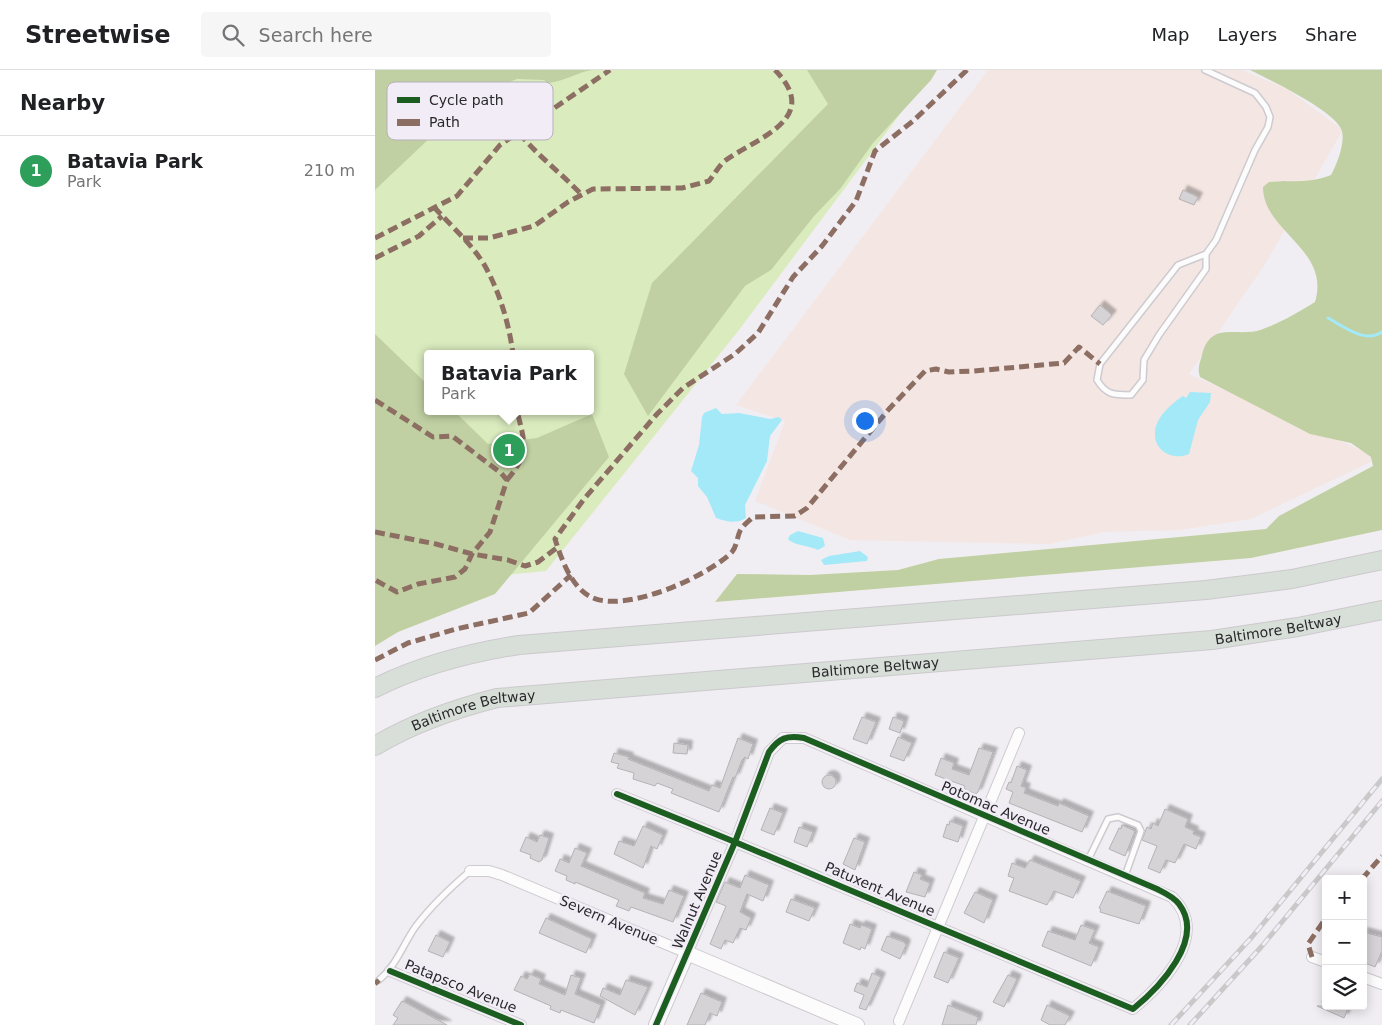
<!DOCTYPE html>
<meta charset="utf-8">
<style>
:root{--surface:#fff;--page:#f6f6f6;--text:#202124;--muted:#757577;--line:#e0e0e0;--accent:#6f6d71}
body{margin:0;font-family:"DejaVu Sans",sans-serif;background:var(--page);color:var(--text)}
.controls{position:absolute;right:15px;bottom:15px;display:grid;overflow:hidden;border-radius:5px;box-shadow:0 2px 12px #0003}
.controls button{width:45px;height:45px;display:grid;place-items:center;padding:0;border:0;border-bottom:1px solid var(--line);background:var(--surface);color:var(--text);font:25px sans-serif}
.you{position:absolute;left:489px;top:350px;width:18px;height:18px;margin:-12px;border:4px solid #fff;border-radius:50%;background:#1a73e8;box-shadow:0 0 0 8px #1a73e833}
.badge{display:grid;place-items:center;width:32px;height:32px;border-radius:50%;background:var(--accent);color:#fff;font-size:16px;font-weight:700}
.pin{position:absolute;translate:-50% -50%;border:2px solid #fff;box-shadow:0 1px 5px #0006}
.popup{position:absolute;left:49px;top:280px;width:170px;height:65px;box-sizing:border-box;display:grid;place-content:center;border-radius:5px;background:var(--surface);filter:drop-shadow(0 1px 4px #0005);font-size:16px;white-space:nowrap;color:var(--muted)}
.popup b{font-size:19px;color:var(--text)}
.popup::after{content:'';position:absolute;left:50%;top:100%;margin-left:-10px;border:10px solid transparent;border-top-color:var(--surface)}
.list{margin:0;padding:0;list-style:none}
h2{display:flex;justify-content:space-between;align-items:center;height:65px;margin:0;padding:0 20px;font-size:21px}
h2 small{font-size:16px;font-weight:400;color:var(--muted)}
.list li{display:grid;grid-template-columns:32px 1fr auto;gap:15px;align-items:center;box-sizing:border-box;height:70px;padding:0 20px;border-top:1px solid var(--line)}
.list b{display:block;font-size:19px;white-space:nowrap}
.list p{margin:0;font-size:16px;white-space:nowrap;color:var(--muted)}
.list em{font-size:16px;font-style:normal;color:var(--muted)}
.icon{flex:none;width:28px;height:28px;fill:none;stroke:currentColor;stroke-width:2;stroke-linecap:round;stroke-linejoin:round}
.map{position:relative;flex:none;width:1007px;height:955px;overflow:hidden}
header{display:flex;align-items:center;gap:30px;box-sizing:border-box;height:70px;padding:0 25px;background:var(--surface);border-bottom:1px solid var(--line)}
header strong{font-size:24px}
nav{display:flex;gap:28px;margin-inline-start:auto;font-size:18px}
.search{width:350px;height:45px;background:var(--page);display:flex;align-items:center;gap:12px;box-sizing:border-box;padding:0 18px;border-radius:5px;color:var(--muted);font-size:19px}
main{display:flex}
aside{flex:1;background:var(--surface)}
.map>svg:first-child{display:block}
.industrial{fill:#f4e6e2}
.green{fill:#daebbe;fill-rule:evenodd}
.forest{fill:#c0d0a2}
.water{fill:#a3e9f8}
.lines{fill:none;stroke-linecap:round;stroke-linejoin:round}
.stream{stroke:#a3e9f8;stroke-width:3}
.building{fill:#d5d3d6;stroke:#b4b2b5;filter:url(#shadow)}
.lane-casing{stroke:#cdcbcf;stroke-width:8}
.street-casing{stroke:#cdcbcf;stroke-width:12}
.secondary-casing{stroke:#cdcbcf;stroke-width:16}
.highway-casing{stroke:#cbc9cc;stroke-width:20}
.lane{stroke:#fdfcfd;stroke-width:5}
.street{stroke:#fdfcfd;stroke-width:10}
.secondary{stroke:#fdfcfd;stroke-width:14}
.highway{stroke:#d8dfd8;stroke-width:18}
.rail-casing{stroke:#c9c9c9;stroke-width:5}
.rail{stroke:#f1ecf5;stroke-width:3;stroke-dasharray:9;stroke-linecap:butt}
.quiet{stroke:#8d6e63;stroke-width:5;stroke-dasharray:10 5;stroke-linecap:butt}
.cycleway-casing{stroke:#f1ecf5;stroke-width:9}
.cycleway{stroke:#1b5e20;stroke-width:6}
.labels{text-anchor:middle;stroke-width:5;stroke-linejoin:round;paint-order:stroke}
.street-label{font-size:14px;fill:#29282b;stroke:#f1ecf5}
.key{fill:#f1ecf5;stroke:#b5b1b8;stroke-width:1}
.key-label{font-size:14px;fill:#29282b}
</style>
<header>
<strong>Streetwise</strong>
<div class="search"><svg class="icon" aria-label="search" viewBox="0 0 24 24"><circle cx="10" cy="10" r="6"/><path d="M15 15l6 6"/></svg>Search here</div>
<nav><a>Map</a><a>Layers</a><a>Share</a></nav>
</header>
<main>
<aside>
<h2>Nearby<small></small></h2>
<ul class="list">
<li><span class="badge" style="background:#2e9e5b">1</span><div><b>Batavia Park</b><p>Park</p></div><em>210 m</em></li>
</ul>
</aside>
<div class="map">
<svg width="1007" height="955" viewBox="0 0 1007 955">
<defs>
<filter id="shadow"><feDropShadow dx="4.5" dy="-4.5" stdDeviation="1" flood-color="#0004"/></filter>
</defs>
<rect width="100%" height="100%" fill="#f1eef3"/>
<path class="industrial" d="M613,0H867L912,19L968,60L889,196L814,304L1004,388L876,449L804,460L729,462L674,474L475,470L380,431L410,351L361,335Z"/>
<path class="green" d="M0,0H558L364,260L171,501L120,506L0,539ZM53,284H215V341H53Z"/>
<path class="forest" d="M0,0H217C200,3 191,11 173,13L169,10L142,9L99,26L0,120Z
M432,0H562L556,10L498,73L465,119L440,145L396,200L370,216L273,346L249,304L277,213L453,34Z
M875,0H1007V460L876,488L340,532L362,504L435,505L523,500L564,489L891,459L904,446L998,396L996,387L976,373L935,364L825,307C822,298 825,293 827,285C836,249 863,269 888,259C905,253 924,242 940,232C956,179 888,162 888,117L894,112C916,110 934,114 956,105C962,94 970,74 967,61C961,41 895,10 875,0Z
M0,264L53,315V341H79L113,374L162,368L217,344L234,387L120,524L23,562L0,576Z"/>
<path class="water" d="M815,322L836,323L835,332L823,350L814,384C799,391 779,382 780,363C780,348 796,334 808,326L811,328Z
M341,338L347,344L364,343L395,349L404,347L407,350L395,366L392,391L370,435L371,448C361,454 353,452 341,448L332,427L323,416V408L316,401L324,375L327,347L329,343Z
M423,461L448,468L450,476L443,480C434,475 419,476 413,469L415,465Z
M485,481L493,487L492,491L449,495L446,490L454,486Z"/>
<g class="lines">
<path class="stream" d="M953,248C968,256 990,274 1007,262"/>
</g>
<path class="building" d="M808,120L823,127L819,135L804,129Z
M725,235L737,245L728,255L716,246Z
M487,647L501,652L492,674L478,669Z
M518,647L529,651L525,663L514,659Z
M523,667L537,673L529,691L515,686Z
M363,668L378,674L373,689L370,687L367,690L360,708L358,707L344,742L296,723L298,719L282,713L280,716L258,709L259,703L242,698L244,694L236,692L239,683L254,687L253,689L334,721L337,715L345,718Z
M299,673L313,675L312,684L298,683Z
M604,678L618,682L603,722L601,724L589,719L590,716L560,705L566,688L579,693L577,699L594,705Z
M642,696L652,700L646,716L651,718L649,723L683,736L684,733L714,746L707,762L634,733L638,722L631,719L634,712L636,713Z
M447 712a7 7 0 1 1 14 0a7 7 0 1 1-14 0Z
M395,738L408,743L399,765L386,760Z
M790,739L813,749L810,757L819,761L818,764L826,767L821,779L809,774L800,793L791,790L785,803L773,798L782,776L767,770L772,757L776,759L778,753L783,756Z
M575,751L588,756L583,772L568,767L572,754L574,755Z
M747,755L760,761L750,786L734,779L744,758L746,759Z
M268,756L288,765L282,779L276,776L268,798L239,784L244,771L259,776Z
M424,757L438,762L432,777L419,772Z
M165,765L174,768L167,790L164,792L155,788L156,785L145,781L151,767L162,772Z
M479,768L490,772L480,800L468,794Z
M200,778L212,783L206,796L270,823L268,828L288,834L294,820L309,826L298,852L256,837L254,841L241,836L244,830L200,812V814L191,810L192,806L180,801L185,789L194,793Z
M655,790L706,811L698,828L679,821L672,835L634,821L639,808L633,806L637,793L650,798Z
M539,802L547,805L545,809L555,813L550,827L531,822Z
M370,805L394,815L388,831L372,824L365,842L376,848L371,860L365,858L358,873L350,870L346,879L335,874L351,836L341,832L350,812L365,818Z
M732,821L771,836L764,854L725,842L726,839L724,838Z
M600,822L618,830L609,853L589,843Z
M416,829L440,838L434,851L411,842Z
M171,848L217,869L211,883L164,863Z
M475,854L485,858L486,855L497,859L490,879L486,877L485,880L468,873Z
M706,855L720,860L714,873L724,877L716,896L667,876L673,861L700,870Z
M988,862L1007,867V881L1000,897L988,892Z
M61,865L75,872L68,887L53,881Z
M512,866L529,872L531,875L525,889L506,880Z
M569,882L584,888L573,913L559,907Z
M497,903L506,907L491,940L484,938L489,925L479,921L482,913L492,917Z
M155,904L166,909L164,914L190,925L196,905L206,908L200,924L226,935L219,953L186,940L185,943L175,939L176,936L139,920L146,906L152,909Z
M633,905L642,909L629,937L618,932Z
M251,910L273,917L260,945L225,926L228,918L245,925Z
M326,923L347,932L342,946L335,943L330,955H312Z
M27,931L31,933L72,955H18L23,948L18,945Z
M573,935L603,947L601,955H567Z
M672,935L695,946L690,955H675L666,950Z
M942,936H974L969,948Z"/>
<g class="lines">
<g class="lane-casing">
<path id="lane" d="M830,0L880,23L891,37L895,47L893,57L880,80L841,170L831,184V199L784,265L769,290L768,310L756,325C739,325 731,325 722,310L725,294L803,195L831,184
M713,790L733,749L743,747L763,755L766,761L750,806
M4,910C22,895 28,874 41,856C57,835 75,818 95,801"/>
</g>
<g class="street-casing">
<path id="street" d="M95,801H114L127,805L312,883L360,772L394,682L408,668H429L797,827C836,864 788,914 758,939L360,772L242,724
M937,887L951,892
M15,901L146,955
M988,907L1007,914
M524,951L644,663"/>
</g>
<g class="secondary-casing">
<path id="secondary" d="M281,955L312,883L482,955"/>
</g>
<g class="highway-casing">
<g id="highway">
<path d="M0,618C46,595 93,583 144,575L831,520L917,509L1007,490"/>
<path id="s1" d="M0,676C38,653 79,639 122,628L837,570L923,557L1007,540"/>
</g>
</g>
<use href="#lane" class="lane"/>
<use href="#street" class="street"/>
<use href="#secondary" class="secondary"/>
<use href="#highway" class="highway"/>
<g class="rail-casing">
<path id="rail" d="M796,955L877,867L1007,709
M815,955L887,876L1007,731"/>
</g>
<use href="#rail" class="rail"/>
<path class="quiet" d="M592,0L538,51L500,81L481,131L447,176L418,207L383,263L360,284L308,318L282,344L209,429L180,469C186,488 196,517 216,527C249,544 332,507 357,482C362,476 362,467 365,461C368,455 374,451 378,447L420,446L432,438L514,339L550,301L561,299L574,302L599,301L689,293L704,277L725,294
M144,63C163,86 186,103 207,125
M59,137C76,156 97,174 110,196C125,223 134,254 138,284
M0,168L82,126L125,75L235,0
M88,168H114L159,156L193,132L218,119L307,118L334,111C339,105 344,95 351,90C384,67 447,48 400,0
M0,188L44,166L67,146
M0,330L58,367L77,366L126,403L132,410L115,462L97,484L90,499L80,507L43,514L22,522L0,510
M132,410C155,383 150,373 142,341
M0,462L61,474L97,484L133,490L150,496L163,492L183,477
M0,590L33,573L81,559L154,543L196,505
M987,809L1007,786
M937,887L933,874L951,848
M0,914L4,910"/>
<g class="cycleway-casing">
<path id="cycleway" d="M242,724L360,772L758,939C784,918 831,869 804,834C799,827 790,823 782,819L429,668C412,665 404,668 394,682L360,772L281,955
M15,901L146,955"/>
</g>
<use href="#cycleway" class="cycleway"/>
</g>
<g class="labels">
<g class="street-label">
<text dy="5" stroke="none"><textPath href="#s1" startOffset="916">Baltimore Beltway</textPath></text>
<text dy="5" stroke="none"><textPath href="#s1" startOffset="511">Baltimore Beltway</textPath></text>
<text dy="5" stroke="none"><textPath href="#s1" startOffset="106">Baltimore Beltway</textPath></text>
<text transform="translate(621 738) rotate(23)" y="5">Potomac Avenue</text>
<text transform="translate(505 819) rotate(23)" y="5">Patuxent Avenue</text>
<text transform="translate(322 830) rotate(-67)" y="5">Walnut Avenue</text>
<text transform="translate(234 850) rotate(23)" y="5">Severn Avenue</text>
<text transform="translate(86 916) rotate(22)" y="5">Patapsco Avenue</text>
</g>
</g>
<rect x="12" y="12" width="166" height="58" rx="8" class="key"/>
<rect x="22" y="27" width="23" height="6" fill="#1b5e20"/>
<rect x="22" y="49" width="23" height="7" fill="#8d6e63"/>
<g class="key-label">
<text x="54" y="35">Cycle path</text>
<text x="54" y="57">Path</text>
</g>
</svg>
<div class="controls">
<button>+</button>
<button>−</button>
<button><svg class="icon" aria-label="layers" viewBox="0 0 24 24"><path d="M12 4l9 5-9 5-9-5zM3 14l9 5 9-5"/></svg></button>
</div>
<div class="you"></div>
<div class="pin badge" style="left:134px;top:380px;background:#2e9e5b">1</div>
<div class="popup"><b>Batavia Park</b>Park</div>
</div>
</main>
